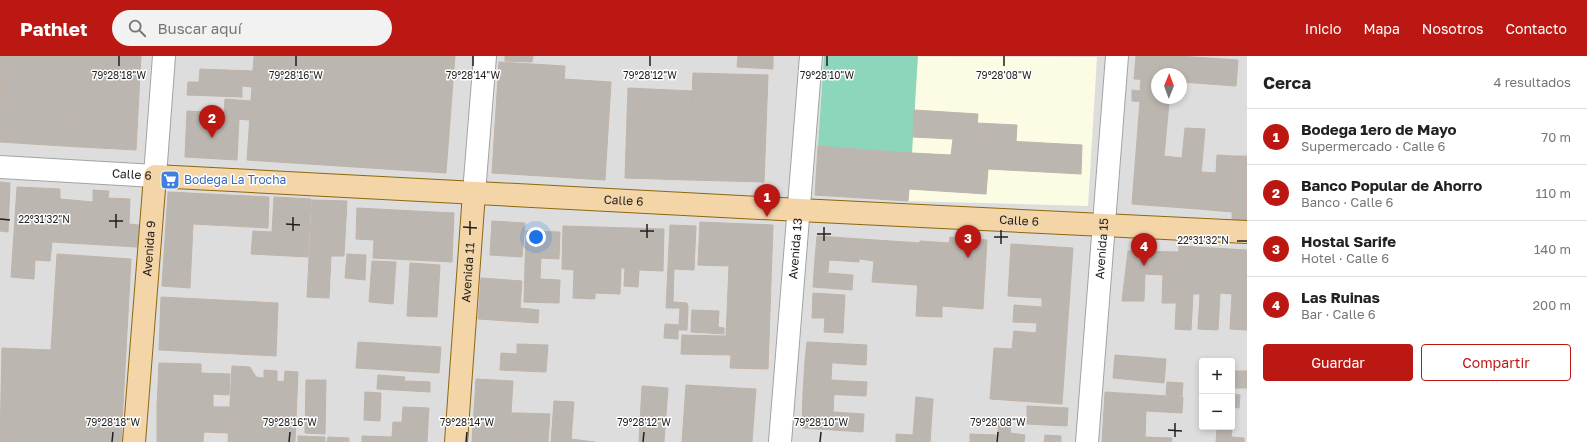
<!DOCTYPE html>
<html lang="es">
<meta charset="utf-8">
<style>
:root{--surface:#fff;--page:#f2f2f2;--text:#222;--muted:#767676;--line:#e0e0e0;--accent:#bc1813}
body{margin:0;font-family:"Golos Text",sans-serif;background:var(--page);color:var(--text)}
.controls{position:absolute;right:12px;bottom:12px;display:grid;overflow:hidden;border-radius:4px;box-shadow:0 2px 6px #0003}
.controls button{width:36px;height:36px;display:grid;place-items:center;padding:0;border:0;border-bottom:1px solid var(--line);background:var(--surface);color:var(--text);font:20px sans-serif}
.compass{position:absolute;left:1151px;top:12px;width:36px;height:36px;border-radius:50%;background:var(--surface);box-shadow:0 2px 6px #0003;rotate:1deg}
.you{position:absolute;left:536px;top:181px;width:14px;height:14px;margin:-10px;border:3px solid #fff;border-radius:50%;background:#1a73e8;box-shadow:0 0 0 6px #1a73e833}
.badge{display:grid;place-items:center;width:26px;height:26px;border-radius:50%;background:var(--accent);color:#fff;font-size:13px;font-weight:700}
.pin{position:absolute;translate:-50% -33px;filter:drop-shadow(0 1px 2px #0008)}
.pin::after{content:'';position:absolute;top:21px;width:14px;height:12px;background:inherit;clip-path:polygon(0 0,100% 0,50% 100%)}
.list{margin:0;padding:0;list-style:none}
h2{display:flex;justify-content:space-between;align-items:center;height:52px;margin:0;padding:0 16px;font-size:17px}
h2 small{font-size:13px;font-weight:400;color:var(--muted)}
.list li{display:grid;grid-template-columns:26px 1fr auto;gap:12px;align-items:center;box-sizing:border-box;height:56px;padding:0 16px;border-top:1px solid var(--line)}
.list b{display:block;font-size:15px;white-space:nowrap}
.list p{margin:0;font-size:13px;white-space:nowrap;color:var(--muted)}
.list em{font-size:13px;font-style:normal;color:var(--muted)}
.actions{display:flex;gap:8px;padding:12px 16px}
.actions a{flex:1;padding:9px 0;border:1px solid var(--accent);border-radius:4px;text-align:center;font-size:14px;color:var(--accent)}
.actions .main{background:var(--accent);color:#fff}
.icon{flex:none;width:22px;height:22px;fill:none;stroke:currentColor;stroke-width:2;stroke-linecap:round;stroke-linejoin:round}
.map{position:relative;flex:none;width:1247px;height:386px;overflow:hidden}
header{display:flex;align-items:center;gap:24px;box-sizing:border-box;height:56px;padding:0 20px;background:var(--accent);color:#fff}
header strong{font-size:19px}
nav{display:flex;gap:22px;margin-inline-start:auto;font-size:14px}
.search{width:280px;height:36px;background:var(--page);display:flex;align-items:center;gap:10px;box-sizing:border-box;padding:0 14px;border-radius:22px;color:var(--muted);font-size:15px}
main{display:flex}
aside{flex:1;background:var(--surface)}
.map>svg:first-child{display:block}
.residential{fill:#ddd;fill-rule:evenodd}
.education{fill:#fbfce3}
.pitch{fill:#8cd7bc}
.building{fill:#bcb6b0;stroke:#c0b4aa}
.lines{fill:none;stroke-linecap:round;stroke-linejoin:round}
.minor-casing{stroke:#a3a3a3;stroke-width:24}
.major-casing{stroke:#8d670e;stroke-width:24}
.minor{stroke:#fff;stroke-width:22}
.major{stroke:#f3d5a8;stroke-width:22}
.ticks{fill:none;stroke:#1f1f1f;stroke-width:1.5}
.labels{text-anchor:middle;stroke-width:3;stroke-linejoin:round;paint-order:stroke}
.street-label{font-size:12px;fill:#1f1f1f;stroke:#fff}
.shop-label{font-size:12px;fill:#366cbe;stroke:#fff;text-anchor:start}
.ticks-label{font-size:10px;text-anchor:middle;fill:#1f1f1f;stroke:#fff;stroke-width:3;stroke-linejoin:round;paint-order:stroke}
</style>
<header>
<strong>Pathlet</strong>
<div class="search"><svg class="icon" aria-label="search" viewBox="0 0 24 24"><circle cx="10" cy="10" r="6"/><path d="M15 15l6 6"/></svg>Buscar aquí</div>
<nav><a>Inicio</a><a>Mapa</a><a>Nosotros</a><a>Contacto</a></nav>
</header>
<main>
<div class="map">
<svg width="1247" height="386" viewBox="0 0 1247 386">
<rect width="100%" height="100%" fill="#efede7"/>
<path class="residential" d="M0,0H1247V386H0ZM1157,18H1181V42H1157ZM1202,305H1232V371H1202Z"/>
<path class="education" d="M824,0L1097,1L1088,150L908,145L815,139Z"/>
<path class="pitch" d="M824,0H918L912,97L818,90Z"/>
<path class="building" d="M0,0H4L0,86Z
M4,0H68L63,90L0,86Z
M68,0H141L136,94L63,90Z
M254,0H455L446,117L247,104Z
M505,0H533L532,6L505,5Z
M738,0H773V13L737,11Z
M1136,0H1178L1238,4L1236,30L1181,26V18H1157V24L1134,23Z
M499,6L565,10L558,121L492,117Z
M200,13L253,15L252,31L242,30V41L187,39L188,26H199Z
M693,17L768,19L764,126L689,124Z
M564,23L611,26L605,124L558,121Z
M1141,23L1157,24V42H1169V47L1132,45V34L1140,35Z
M628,32L693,35L689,124L625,122Z
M225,43L251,45L249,64L239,63L237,104L185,101L187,55L224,57Z
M1140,45L1169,47L1164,100L1182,102L1185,72L1205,73L1198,153L1132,148Z
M914,54L978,58L976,84L971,83L969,112L988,113L986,138L909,133L912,97L951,99L953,83L913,81Z
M977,67L1017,69L1016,86L976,84Z
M971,83L1082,89L1081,118L969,112Z
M818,90L912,97L908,145L815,139Z
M1217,99L1234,100L1232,156L1198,153L1201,116L1216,117Z
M1234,100H1247V164L1232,163Z
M0,126L10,127L8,176L0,175Z
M17,131L60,133V143L93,146V134L109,135L108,142L130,143L129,168L139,169L137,191L52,186L50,205L35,204L34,223L11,221Z
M168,136L269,141L268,172L193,168L190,232L162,230Z
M274,141L311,143L308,201L251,198L253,175L272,176Z
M312,144L347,145L344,200H331L329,242L307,241Z
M357,152L454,157L452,206L373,202L374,184L356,183Z
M492,165L525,167L522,201L490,199Z
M700,166L773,169L768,313L730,312L731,299L681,298L682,279L726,280L729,210L698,209Z
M670,169L696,170L694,214L674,213L673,246L687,247L688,251L687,274H678V283L664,282L665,268L679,269L680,252H666Z
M563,170L664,173L663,215L639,214L638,231L624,230L625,213L621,211L620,238L595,237V243L573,242L574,214L562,213Z
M526,175L560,176L559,203L541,202L540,223L560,224L559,247L524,246Z
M817,180L861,183L859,206L815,203Z
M950,181L987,184L983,253L942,250V261L916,260L920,185L949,187Z
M861,183L920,187L918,229L872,226L874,205L860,203Z
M1011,188L1073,192L1062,348L990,343L994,292L1012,293L1014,275L1036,277L1037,267L1013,266L1014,249L1042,251V242L1008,240Z
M1179,190L1247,194V274L1230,273L1232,238L1220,237L1218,274L1198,273L1200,238H1193L1191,274L1175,273Z
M1128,195L1179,196L1176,247H1162L1163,219L1145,218L1144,245H1122Z
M57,198L131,203L121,386H0L2,292L51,294Z
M347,198L366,199L365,224L345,222Z
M815,203L829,204L828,216H814Z
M372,205L396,206L393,248L369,246Z
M410,207L440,209L437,261L407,260Z
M814,216L853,219L852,234L813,231Z
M481,222L522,225L520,252L539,254L538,267L478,263Z
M813,237L845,239L843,277L824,276L825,262H812Z
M161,241L278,247L276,300L159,294Z
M692,254L719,255L718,271L724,272V278L691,276Z
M358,286L441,291L439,317L356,312Z
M807,286L867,289L866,309L805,305Z
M517,288L548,289L546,316L500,314L501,297L517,298Z
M1115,299L1166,303L1164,327L1113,322Z
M805,305L832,306L831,324L867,326L866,340L803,337Z
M159,307L201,308V317L230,318L229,339L213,338V351L157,350Z
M232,310L250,311L256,321L264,322V314L277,315V325L284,326L285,315L298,316L295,386H228Z
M1232,315H1247V332H1232Z
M378,319L405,321L404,325L430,326V336L377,333Z
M476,323L513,325L511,357H520V386H472Z
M306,324H326L325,378L305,377Z
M1167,326L1183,327L1182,340L1166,339Z
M686,329L756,333L752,386H682Z
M642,330L668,332L664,386H639Z
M365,336L381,337L380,365L364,364Z
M1105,336L1183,341L1182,357L1146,355L1145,381L1172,382L1171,386H1102Z
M803,337L834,338L833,356L864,358L863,376L802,372Z
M1232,338L1240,339L1239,352L1232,351Z
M916,341L933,343L930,386H896V378L913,379Z
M554,345L574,346L571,383L595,386H551Z
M157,350L229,351L228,377L204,376L203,386H157Z
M1027,350L1068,352L1067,370L1027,368Z
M403,351L429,352L428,367L402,366Z
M520,357L550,358L548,386H520Z
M999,364L1011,365L1010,377L1025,379L1024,386H997Z
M393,366L428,367L427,386H362V380L392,381Z
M1217,373L1232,374L1231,381L1244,382V386H1216Z
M970,378L996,379L995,386H970Z
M1045,379L1061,380V386H1044Z
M298,380L325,381V386H298Z
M328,381L349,382V386H327Z"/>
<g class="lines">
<g class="minor-casing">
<g id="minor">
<path id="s1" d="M0,111L155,120L164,0"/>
<path d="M474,137L485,0"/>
<path id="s2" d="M780,386L811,0"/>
<path id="s3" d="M1087,386L1117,0"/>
</g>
</g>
<g class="major-casing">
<g id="major">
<path id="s4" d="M134,386L155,120L799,154L1247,176"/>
<path id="s5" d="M456,386L474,137"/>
</g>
</g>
<use href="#minor" class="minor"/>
<use href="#major" class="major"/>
</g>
<path class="ticks" d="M119,10V0M296,10V0M473,10V0M650,10V0M827,10V0M1004,10V0M0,163L10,164M109,165H123M286,168L300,169M463,171L477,172M116,172V158M293,175V161M640,175H654M817,178H831M470,179V165M994,181H1008M647,182V168M824,185V171M1237,185H1247M1001,188V174M1168,374L1182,375M1175,381V367M112,386L113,376M289,386L290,376M466,386L467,376M643,386L644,376M820,386L821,376M997,386L998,376"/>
<defs>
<g id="supermarket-square" transform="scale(1)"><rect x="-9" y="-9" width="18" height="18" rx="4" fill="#3f7fe0" stroke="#fff"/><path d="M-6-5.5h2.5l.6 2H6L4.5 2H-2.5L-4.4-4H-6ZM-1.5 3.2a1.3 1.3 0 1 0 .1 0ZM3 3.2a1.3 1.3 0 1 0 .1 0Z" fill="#fff"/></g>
</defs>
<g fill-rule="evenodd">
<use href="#supermarket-square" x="170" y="124"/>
</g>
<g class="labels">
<g class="street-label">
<text dy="4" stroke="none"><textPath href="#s1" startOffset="132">Calle 6</textPath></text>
<text dy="4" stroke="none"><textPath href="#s4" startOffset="736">Calle 6</textPath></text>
<text dy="4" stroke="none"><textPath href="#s4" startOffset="1132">Calle 6</textPath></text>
<text dy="4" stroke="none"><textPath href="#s4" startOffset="194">Avenida 9</textPath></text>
<text dy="4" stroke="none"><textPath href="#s2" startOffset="194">Avenida 13</textPath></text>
<text dy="4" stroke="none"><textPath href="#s3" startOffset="194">Avenida 15</textPath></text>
<text dy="4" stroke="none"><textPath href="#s5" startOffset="170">Avenida 11</textPath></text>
</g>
<g class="shop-label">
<text x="184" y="128">Bodega La Trocha</text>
</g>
</g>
<g class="ticks-label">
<text x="119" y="23">79°28'18"W</text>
<text x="296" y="23">79°28'16"W</text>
<text x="473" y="23">79°28'14"W</text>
<text x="650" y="23">79°28'12"W</text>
<text x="827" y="23">79°28'10"W</text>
<text x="1004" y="23">79°28'08"W</text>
<text x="44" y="167">22°31'32"N</text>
<text x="1203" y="188">22°31'32"N</text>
<text x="113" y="370">79°28'18"W</text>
<text x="290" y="370">79°28'16"W</text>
<text x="467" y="370">79°28'14"W</text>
<text x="644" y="370">79°28'12"W</text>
<text x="821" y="370">79°28'10"W</text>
<text x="998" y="370">79°28'08"W</text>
</g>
</svg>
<div class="controls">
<button>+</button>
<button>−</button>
</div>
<svg class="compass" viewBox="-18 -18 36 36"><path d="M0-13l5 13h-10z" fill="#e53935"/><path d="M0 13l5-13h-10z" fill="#767676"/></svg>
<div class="you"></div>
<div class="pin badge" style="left:767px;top:161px">1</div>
<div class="pin badge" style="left:212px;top:82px">2</div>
<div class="pin badge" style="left:968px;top:202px">3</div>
<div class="pin badge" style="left:1144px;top:210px">4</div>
</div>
<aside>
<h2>Cerca<small>4 resultados</small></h2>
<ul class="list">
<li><span class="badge">1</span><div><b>Bodega 1ero de Mayo</b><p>Supermercado · Calle 6</p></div><em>70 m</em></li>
<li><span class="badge">2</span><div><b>Banco Popular de Ahorro</b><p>Banco · Calle 6</p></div><em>110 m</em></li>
<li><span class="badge">3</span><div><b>Hostal Sarife</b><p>Hotel · Calle 6</p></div><em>140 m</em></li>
<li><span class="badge">4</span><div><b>Las Ruinas</b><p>Bar · Calle 6</p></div><em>200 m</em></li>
</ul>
<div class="actions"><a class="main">Guardar</a><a>Compartir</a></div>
</aside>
</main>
